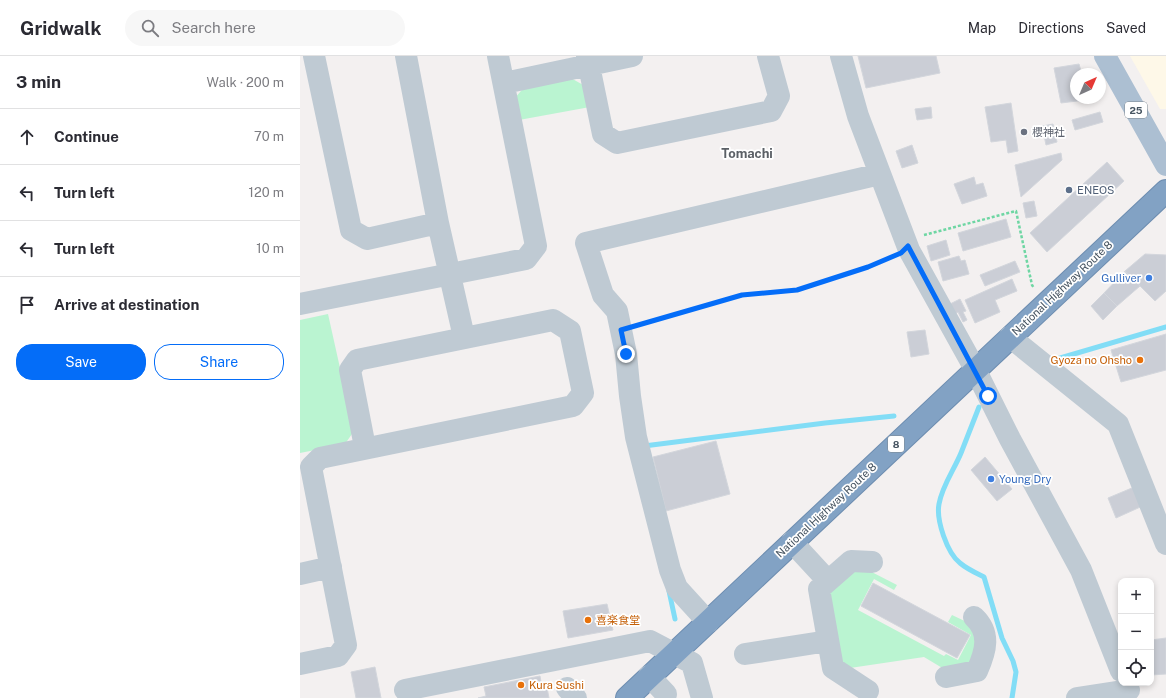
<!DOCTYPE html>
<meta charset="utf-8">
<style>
:root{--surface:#fff;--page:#f7f7f7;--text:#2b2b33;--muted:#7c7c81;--line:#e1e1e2;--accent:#046df8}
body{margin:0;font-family:"Public Sans","Noto Sans JP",sans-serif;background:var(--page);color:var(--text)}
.controls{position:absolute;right:12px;bottom:12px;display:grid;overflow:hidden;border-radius:8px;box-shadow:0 2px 6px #0003}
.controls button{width:36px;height:36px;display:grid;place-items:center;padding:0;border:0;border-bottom:1px solid var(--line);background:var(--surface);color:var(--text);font:20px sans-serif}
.compass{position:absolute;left:770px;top:12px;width:36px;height:36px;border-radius:50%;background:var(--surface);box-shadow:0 2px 6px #0003;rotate:44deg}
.stop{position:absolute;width:12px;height:12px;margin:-9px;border:3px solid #046df8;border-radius:50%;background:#fff}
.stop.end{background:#046df8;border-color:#fff;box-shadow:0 1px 4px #0008}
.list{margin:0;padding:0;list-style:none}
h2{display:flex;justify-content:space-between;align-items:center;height:52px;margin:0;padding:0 16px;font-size:17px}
h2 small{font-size:13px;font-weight:400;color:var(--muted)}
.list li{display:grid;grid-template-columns:26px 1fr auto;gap:12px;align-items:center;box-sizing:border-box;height:56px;padding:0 16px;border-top:1px solid var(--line)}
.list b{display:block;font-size:15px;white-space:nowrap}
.list em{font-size:13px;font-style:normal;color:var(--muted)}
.actions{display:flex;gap:8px;padding:12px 16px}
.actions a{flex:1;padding:9px 0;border:1px solid var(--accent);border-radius:16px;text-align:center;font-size:14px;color:var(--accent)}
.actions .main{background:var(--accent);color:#fff}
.icon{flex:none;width:22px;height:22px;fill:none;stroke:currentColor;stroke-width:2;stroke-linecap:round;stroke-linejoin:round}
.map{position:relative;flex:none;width:866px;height:642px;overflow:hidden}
header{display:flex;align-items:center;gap:24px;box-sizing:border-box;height:56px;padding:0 20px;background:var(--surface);border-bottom:1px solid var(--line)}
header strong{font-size:19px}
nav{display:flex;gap:22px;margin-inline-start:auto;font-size:14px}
.search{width:280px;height:36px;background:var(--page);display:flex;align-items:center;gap:10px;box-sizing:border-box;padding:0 14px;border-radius:22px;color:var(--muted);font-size:15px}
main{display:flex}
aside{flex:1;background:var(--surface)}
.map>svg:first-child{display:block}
.commercial{fill:#fef8e8}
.green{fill:#baf4d1}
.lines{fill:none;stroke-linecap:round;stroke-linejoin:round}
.stream{stroke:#82ddf6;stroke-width:5}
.building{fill:#cbced6;stroke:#d3d6dc}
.highway-casing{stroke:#6d8db0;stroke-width:24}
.path{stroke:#6ed6a3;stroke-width:2.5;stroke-dasharray:3 2;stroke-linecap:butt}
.minor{stroke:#bfcad3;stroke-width:22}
.major{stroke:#acbfd2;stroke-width:22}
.highway{stroke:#82a2c4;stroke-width:22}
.route{stroke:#046df8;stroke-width:5}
.worship-dot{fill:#6b7280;stroke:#fff;stroke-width:1.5}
.service-dot{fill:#5c6f8a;stroke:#fff;stroke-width:1.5}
.shop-dot{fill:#3f7fe0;stroke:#fff;stroke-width:1.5}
.food-dot{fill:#e8710a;stroke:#fff;stroke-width:1.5}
.labels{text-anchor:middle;stroke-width:3.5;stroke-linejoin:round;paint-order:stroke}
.shield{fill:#fff;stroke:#7d8790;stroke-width:1}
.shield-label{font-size:10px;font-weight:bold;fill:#455360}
.worship-label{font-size:11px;fill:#5b616d;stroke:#fff;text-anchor:start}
.service-label{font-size:11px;fill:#4e5e75;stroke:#fff;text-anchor:start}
.shop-label{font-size:11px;fill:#366cbe;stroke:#fff;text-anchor:end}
.street-label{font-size:11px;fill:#455360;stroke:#fff}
.food-label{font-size:11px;fill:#c56008;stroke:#fff;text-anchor:start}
.quarter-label{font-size:13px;font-weight:bold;fill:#5b6066;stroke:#fff}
</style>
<header>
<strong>Gridwalk</strong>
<div class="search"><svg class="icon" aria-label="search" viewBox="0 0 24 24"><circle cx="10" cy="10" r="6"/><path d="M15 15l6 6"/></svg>Search here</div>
<nav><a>Map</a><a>Directions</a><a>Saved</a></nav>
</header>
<main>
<aside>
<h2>3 min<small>Walk · 200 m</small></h2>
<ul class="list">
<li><svg class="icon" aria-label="ahead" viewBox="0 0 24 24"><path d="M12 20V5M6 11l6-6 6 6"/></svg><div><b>Continue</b></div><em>70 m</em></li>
<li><svg class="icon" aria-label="left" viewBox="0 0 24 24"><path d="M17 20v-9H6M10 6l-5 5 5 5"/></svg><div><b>Turn left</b></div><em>120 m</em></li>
<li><svg class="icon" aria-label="left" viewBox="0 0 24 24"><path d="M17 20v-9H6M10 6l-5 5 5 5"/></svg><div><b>Turn left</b></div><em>10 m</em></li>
<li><svg class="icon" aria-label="arrive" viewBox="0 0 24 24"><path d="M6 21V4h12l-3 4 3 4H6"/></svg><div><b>Arrive at destination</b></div></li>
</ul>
<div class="actions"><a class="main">Save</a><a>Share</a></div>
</aside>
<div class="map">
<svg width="866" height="642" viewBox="0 0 866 642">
<rect width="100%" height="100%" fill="#f3f0f0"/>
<path class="commercial" d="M830,0H866V53H860Z"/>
<path class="green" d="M269,21L285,30L290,51L219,64L214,43L227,28Z
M28,258L54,375L45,388L0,397V264Z
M560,510L597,529L594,534L574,523L558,554L644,600L646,598L658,604L671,579L648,566L652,559L671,568L678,597L667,609L644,613L624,601L550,612L542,607L529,537Z"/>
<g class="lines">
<path class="stream" d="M750,305L866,271
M679,351C673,366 667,382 661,397C654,414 642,430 639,448C636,464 647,497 660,507C667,513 676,517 684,521L702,582L713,605L716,616L712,642
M344,390L525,367L594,360
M369,535L375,563"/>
</g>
<path class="building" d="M558,0H636L640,17L566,32Z
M779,8L782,18H776V42H792L793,45H777L761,47L754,12Z
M711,47L718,95L708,97L706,84L691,86L685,51Z
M631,51L632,62L617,64L615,53Z
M800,56L803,66L775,74L772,64Z
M753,68L757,86L746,89L742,70Z
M612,89L618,107L602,112L596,95Z
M761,97L762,104L721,141L715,109Z
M807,106L824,125L747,196L730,177Z
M674,121L676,129L683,127L687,140L662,148L654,128Z
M734,145L737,160L726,162L723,147Z
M706,163L711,181L663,195L658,177Z
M646,184L650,199L631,205L627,190Z
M845,198L866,199V235L855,245L825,215Z
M659,200L661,205L665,204L669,218L643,225L638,206Z
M715,205L720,216L685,230L680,219Z
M825,215L840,230L817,250L804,237Z
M712,223L717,235L695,244L700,256L675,267L665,244Z
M804,237L817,250L803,264L791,250Z
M660,243L666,255L663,256L667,264L663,266L658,256L655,258L650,248Z
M625,274L629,298L611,301L607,276Z
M866,278V314L821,326L811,294Z
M416,385L430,438L366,455L353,401Z
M685,401L712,433L697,445L671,414Z
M839,429L847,448L816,462L808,442Z
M573,527L670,579L657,602L561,550Z
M307,548L313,574L268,582L263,555Z
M866,582V618L851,619V584Z
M75,611L81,642H56L51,616Z
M240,620L241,626H246L249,642H178L186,640L184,631Z"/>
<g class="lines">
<g class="highway-casing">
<path id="highway" d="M327,642L866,135"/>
</g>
<path class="path" d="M624,179L716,155L732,229L734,232
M338,269L442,239L497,234L568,211L591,201"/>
<path class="minor" d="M14,0L51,174L67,183L138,167
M106,0L138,167L164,281
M287,0L303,78L317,87L471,55L479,40L468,0
M541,0L558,60L609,194L675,313L710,383L781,514L821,615
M204,27L332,0
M0,248L226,203L236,190L198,0
M710,281L818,368L866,488
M492,486L528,525
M0,518L31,511
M408,566L377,532L370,514L336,381L330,340L326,298L317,255L303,239L286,187L580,118
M445,598L528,585
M0,608L38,600L46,589L11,411L20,402L273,350L283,337L270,275L253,264L57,304L50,314L65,391
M349,620L366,638
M646,621L677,615C686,595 691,577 674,561
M267,632L276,642
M105,634L350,585L392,607L402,642
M568,635L533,612L519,533L551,505L572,506
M777,642L829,634"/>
<path class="major" d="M805,0L866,109"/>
<use href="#highway" class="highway"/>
</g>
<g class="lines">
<path class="route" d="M326,298L321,274L442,239L497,234L568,211L601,197L608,190L688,340"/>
</g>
<circle class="worship-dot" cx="724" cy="76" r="4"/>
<circle class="service-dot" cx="769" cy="134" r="4"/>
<g class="shop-dot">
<circle cx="849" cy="222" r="4"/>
<circle cx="691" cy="423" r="4"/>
</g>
<g class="food-dot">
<circle cx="840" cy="304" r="4"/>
<circle cx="288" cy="564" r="4"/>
<circle cx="221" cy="629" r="4"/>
</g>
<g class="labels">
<g class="shield">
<rect x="825" y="46" width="22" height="16" rx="3"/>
<rect x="588" y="380" width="16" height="16" rx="3"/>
</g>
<g class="shield-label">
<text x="836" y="58">25</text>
<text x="596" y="392">8</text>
</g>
<g class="worship-label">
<text x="732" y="80">櫻神社</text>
</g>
<g class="service-label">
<text x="777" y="138">ENEOS</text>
</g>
<g class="shop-label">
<text x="841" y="226">Gulliver</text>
<text x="699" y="427" text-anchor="start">Young Dry</text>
</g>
<g class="street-label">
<text transform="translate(762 232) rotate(-43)" y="4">National Highway Route 8</text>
<text transform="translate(526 454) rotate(-43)" y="4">National Highway Route 8</text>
</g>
<g class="food-label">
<text x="832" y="308" text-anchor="end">Gyoza no Ohsho</text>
<text x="296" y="568">喜楽食堂</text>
<text x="229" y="633">Kura Sushi</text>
</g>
<g class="quarter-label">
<text x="447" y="102">Tomachi</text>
</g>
</g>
</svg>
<div class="controls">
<button>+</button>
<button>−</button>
<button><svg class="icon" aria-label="locate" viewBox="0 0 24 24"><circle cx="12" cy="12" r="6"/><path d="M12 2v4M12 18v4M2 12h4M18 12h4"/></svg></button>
</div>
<svg class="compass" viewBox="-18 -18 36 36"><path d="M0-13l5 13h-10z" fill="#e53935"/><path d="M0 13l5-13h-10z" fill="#7c7c81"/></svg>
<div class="stop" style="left:688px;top:340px"></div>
<div class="stop end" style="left:326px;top:298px"></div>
</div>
</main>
